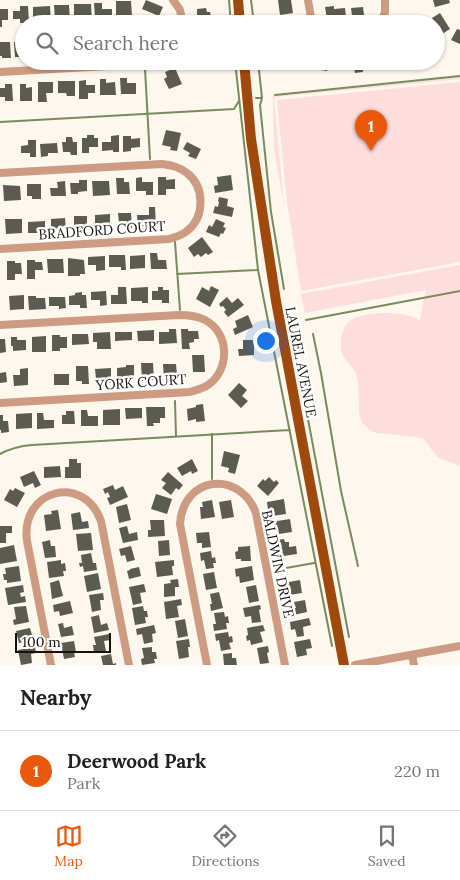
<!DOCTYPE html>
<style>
:root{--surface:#fff;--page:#f6f6f6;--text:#202124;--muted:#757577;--line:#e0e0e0;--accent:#ea580c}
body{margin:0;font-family:Lora,serif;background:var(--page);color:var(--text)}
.scale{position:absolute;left:15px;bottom:12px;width:96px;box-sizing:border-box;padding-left:5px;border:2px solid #14120f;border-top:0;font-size:14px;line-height:18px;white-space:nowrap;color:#14120f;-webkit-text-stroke:4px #fff;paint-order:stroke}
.you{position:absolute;left:265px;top:340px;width:18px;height:18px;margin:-12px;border:4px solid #fff;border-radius:50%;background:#1a73e8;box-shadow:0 0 0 8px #1a73e833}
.badge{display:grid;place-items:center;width:32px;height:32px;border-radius:50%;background:var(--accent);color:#fff;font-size:16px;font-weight:700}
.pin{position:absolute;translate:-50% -41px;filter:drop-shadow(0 1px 2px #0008)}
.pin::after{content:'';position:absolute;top:26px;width:18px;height:15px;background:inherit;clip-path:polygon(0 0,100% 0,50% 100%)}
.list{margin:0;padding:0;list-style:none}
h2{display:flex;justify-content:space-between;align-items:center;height:65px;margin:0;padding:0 20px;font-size:21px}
h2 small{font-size:16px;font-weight:400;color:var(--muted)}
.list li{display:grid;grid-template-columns:32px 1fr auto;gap:15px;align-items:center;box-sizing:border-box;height:80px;padding:0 20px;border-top:1px solid var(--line)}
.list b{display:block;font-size:19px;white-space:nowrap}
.list p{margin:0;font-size:16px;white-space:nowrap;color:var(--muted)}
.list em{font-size:16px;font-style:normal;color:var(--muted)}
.icon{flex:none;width:28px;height:28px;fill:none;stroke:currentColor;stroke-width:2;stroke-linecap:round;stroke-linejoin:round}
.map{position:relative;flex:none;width:460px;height:665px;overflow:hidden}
.search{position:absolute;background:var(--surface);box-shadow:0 1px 4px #0004;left:15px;right:15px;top:15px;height:55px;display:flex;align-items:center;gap:12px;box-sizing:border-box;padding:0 18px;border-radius:28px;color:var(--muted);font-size:19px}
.sheet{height:145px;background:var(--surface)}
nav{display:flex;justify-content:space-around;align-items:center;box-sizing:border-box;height:70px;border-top:1px solid var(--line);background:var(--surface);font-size:14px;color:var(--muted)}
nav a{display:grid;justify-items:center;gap:2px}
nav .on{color:var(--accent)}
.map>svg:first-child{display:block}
.green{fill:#fededc}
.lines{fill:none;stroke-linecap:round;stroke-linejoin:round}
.stream{stroke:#778b5d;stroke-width:2}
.building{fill:#5c5b52}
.minor{stroke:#cc9b81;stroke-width:8}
.major{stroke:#9f490d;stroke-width:10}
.labels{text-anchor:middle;stroke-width:5;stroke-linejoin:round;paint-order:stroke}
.street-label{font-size:14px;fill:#14120f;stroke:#fff}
</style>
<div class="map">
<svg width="460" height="665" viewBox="0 0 460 665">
<rect width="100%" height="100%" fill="#fef7ee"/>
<path class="green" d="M460,76V79L275,97L274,100L284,203L288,225L274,150L273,96Z
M460,82V262L301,291L287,202L277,100Z
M460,265V466L437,457L423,438C412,437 400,435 389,434C384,433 378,434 374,432C365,428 360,421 359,412C358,399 360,385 356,374C352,364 341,359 341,348C340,339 343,325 351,320C364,311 408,310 420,321L423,302L426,290L305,313L301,294Z"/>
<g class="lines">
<path class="stream" d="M229,0L231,24
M251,0L254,24
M235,61L258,270L332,646
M258,61L262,98L260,105L271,212L284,289
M145,69L150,159
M275,95L460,76
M256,98H262
M0,122L234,109L239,101
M175,242L180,310
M177,274L257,270
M288,313L349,637
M306,320L460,291
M313,334L321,373L341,491L358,566
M175,401L176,436
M212,434V479
M0,454C11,448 20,446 32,445L290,430
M275,570L314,563"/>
</g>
<path class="building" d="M146,0L163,7L159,16L142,9Z
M278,0H291L293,13L280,15Z
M433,0H449L450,3L435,7Z
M116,1H131L132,16H126V19H120V16H116Z
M94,3H102V9H112V17L95,18Z
M74,4H91L92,22H83V18H74Z
M54,5H69L70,21H55Z
M20,6H28L29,23H20V19H13V11H20Z
M50,6L51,24H33V7Z
M334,6V9L345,8L346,17L327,19L325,7Z
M363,7L365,22L359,23V24H353L351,8Z
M206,8L207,12H210L211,17H208L209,22L196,23V17H197V9Z
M0,9H8V20H2V27H0Z
M440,13L450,29L439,36L436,32V24H430L434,21L432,18Z
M457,29L460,30V44L451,40Z
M19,38H24V57H15L14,42H19Z
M0,42H10L11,58H2V56H0Z
M316,61H333L332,68L328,67L327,71L321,70L322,66L316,65Z
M353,61H369V63L362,64L363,72L355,73Z
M175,68L182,84L169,89L164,79L167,77L165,72Z
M120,78H127V83H136V94H121Z
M100,79H106V83L115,82L116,95H100Z
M86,80V85H95V93H88V99H79V81Z
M58,81H75V96H67L66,93H58Z
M38,82H53V93H46L47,102H38Z
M5,84H12L13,101H5V97H0V88H5Z
M20,84H26V88L32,87V101H20Z
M166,130L181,133L177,151L170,150L171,147L162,145Z
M87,135H94V138H98V147H89V153H82V138H87Z
M119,135V152H113V150L102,151V142H111V136Z
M123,136H131V139L140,138V147L131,148V151L123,152Z
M66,137H72L73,142H77V155H71L70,152H63L62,142H66Z
M28,140H36V157H30V153H21V146L28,145Z
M187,142L201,149L196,159L188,156L190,153L183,149Z
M57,143L58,153H48V156L41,157L40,144Z
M231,175L233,190L215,193L214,186L218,185L217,177Z
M142,177V182H153V195H146V191H136V178Z
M158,177H166V180L175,179V189H166V195H158Z
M116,178H124V182H129L130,194H117Z
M79,180H87V191L78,192V194H71L70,183H79Z
M65,181L66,196H51L50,188H58L57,182Z
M92,181H109L110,195L93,196Z
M27,184H41V199H32V196H27Z
M3,185L20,186L21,200L4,201Z
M219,197L228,199L227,206L234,208L232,217L213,213L215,206L218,207L219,202L218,201Z
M149,207H155L156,226H138L137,215H149Z
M118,213H131L132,228H124V223H119Z
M110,214V227L95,228V215Z
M74,216H87V230L74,231Z
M65,218L66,231L59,232V228L51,229V219Z
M5,219H22V233L6,234Z
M216,219L225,223L223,227L226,228L223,234L221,233L219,237L206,232L209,225L212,227Z
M45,221V233H28V222Z
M202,237L213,252L208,255L206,253L201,257L198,254L194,257L188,248Z
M150,253H157L158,260H166L167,269H151Z
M109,255H125L126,270H121V267H109Z
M145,255V268L130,269V256Z
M105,256V270L96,271V265H88V257Z
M68,258L84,260L85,274H80V276H68Z
M47,259H63L64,273H48Z
M27,260H35V262H42L43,270H35V279H27Z
M7,261H15V263H21L22,274H15V280H7Z
M211,286L219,290L210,307L196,299L202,287L209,291Z
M118,287H126L127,304H111V295H118Z
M148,287V303H142V301H131V288Z
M158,287H163V290H169V303H162V300H152V291H158Z
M106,291L107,305L100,306V300H91V292Z
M82,292V295H86L87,308H80V305H69V296L75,295V293Z
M24,295V309L10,310L9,296Z
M28,296H36V298H45L46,309L29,310Z
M49,297H65L66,308L59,309V306H49Z
M227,297L232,303L238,298L244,305L228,317L224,312L226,310L223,306L221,307L219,304Z
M248,315L253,327L235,335L233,329L237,327L235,321Z
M169,329H176L177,343L159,344V332H169Z
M181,329H188V331H198L199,339H194V342L189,343L190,349H182Z
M154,330V341H138L137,331Z
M110,332L111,349H97V342H93V333Z
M115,332H132V340L115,341Z
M72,334H88L89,344L72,345Z
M52,335H60V337H67V348H60V351H52Z
M46,336V352H32V337Z
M11,337H17V340H26V350L13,351V346H11Z
M0,339H5L6,352L0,353Z
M243,340H254V355L239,356L238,349H243Z
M192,355H204L205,372H193Z
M141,363H153L154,380L142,381Z
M163,364H176L177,375H171V379H164Z
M126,365H134V379H125V382H117V368L126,367Z
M76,366H88L89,384H82V381H76Z
M28,368V385L14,386L13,375H20V369Z
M111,368V383H101V379H96L95,369Z
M6,372L7,382L0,383V373Z
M54,374H69V385H54Z
M239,383L247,390L242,396L248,401L241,408L228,395Z
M203,404L205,421L196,422V419L188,421L187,409L196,407V405Z
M146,407H165V418H160V423H153L154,426H147Z
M125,408H142V418L126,419Z
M120,409V425H103V410Z
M81,410H87L88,416H98V426H81Z
M66,411H74L75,424H62V415H66Z
M32,413V428L16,429V414Z
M37,413H43L44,420H54V428L37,429Z
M0,415H3V421H8L9,432L1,433V430H0Z
M224,451L240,455L235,474L228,472L229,468L221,466Z
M69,459H77V463H81V478H65V467H69Z
M192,459L198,471L192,474L191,471L182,476L177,468Z
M60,466L61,477L44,478V467Z
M34,471L41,485L35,488L33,483L24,487L20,477Z
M168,472L183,485L179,490L176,488L171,495L162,488L166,483L161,480Z
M269,477L274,482L276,480L279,483L268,496L257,486L263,479L265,481Z
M113,485L115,490L123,486L128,497L110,505L107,498L110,497L108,492L105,494L103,489Z
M15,488L25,493L17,507L4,500L10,489L13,491Z
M156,494L172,499L167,514L151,509Z
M284,499L286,514L272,516V509L268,510L267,502Z
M212,500L215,517L201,519L200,507H203L202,502Z
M231,500L234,517L222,519L219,502Z
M127,504L131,520L119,523L116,507Z
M58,510L61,529L46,531L44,515L52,514L51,511Z
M80,512L82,522L88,521L89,528L73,530L71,514Z
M290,519L292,532L279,534L278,528L272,529L271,522Z
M150,520H164L165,536L148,537V530H151Z
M0,526H12V533H6V543H0Z
M127,526L129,534L137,532L138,540L123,543L119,528Z
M209,532L211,547L202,548V543H197L196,533Z
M91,533L93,550L78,551L76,534Z
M284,539L285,542H289V547L296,546L297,554L277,557L276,551L278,550L276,540Z
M50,540L51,546H55L56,557L45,558L42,542Z
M169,540L170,555L159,556L158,541Z
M14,545L17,561L0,564V548Z
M131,546L135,560L127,562L125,555L121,556L119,549Z
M250,546L251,561H241V559H236L235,552L238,551V547Z
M211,551L212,558L215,557L216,563H213L214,568L206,569L204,560L201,561L200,553Z
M91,553L93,563H96L97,570L84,572L83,566L80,567L79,563H82L81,555Z
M61,560V564L65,563L66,571H63L64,576L49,578L47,562Z
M174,560V566H172L173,575L157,577L155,562Z
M19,566L21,581L7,583V580H4L3,574H6L5,568Z
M252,566L254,580L240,583L239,576L236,577L235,569Z
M139,567L141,576L129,579L127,571L130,570V569Z
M214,572L217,588L206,590L203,574Z
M98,573L101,589L87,592L84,576Z
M178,579L179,587H175V596L164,597V584L171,583L170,580Z
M59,580L63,596L52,599L50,583Z
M300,580L302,593L289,595L288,590L284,591L283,583Z
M144,584L146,592L140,593L142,603L133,605L129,587Z
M23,585L24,592L20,593L21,597L25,596L26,602L8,605L5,588Z
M256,585L259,601L249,603L246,587Z
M219,592L223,608L211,611L210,604H212L210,594Z
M103,593L104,600H100L101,610L92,612L89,595Z
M181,599L182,605L177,606L179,617L166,619L164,602Z
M305,600L307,612L289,616L288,609L296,608L294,602Z
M70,601L73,613L60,616L59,611L54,612L53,605Z
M260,605L261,609L259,610L261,622L252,623L251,616L245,617L243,608Z
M26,606L29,622L14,625L13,620L16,619L14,607Z
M143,606L144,611H147L148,617H145L146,623L135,625L132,608Z
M224,612L225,617L228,616L229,623H226L227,629L214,631L213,624H216L214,613Z
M99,615L101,625L107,623L109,630L94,633L91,617Z
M309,618L311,625L303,627L304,636L297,637L295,629L291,630L290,622Z
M185,619L188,636L178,638L175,621Z
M63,623L64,628L72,626L74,635L61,637L58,624Z
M154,625L156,633L152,634L153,642L144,644L142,634L137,635L136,629Z
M263,625L265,631L260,632L263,642L251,645L250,640L247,641L246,636L248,635L247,628Z
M30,628L32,635L27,636L28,641L19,643L16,631Z
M228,632L229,637L232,636L233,642L229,643L231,649L221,651L219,640L216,641L215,634Z
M109,634L110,640L104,641L106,651L94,653L93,645H96L94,637Z
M189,639L190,647H188L189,657L179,659L176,641Z
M310,639L312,648L306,649L307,655L297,657L294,642Z
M74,641L76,652H74L75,657L64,659L61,643Z
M268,646L269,652L267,653L269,663L260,664L257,648Z
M35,647L36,653L31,654L32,663L21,665L18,650Z
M152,647V652H156L157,659H154L155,663L142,665L141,659L144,658L142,648Z
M232,653V658H236L237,665H224L223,654Z
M111,654L113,664L116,663V665H103L101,656Z"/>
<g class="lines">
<path class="minor" d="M173,0L180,10L183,24
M308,0L311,18L314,24
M380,24L385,12V0
M0,72L143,64L157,61
M0,173L162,164C171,165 180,167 187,173C205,187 205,217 187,231C181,236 175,237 169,239L0,249
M0,325L179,315C188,315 197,316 205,320C230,333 230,370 208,385C202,389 196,390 190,392L0,403
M412,655L414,665
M51,665L27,541C20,489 84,473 101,521L129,665
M207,665L180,524C183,476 239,469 256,513L285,665
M355,665L460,646"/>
<path class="major" d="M238,0L240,24
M244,61L251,139L276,301L344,665"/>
</g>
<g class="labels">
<g class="street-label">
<text transform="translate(102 230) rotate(-4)" y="5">BRADFORD COURT</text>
<text transform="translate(301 362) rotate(79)" y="5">LAUREL AVENUE</text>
<text transform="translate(141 382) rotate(-4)" y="5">YORK COURT</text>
<text transform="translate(278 564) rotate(78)" y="5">BALDWIN DRIVE</text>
</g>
</g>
</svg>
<div class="scale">100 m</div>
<div class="you"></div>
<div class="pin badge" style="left:371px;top:151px">1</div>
<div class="search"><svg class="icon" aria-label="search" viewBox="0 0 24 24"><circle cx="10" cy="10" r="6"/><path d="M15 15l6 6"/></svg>Search here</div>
</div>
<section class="sheet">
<h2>Nearby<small></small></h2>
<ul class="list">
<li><span class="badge">1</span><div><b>Deerwood Park</b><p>Park</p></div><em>220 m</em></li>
</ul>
</section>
<nav>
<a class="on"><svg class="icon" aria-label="map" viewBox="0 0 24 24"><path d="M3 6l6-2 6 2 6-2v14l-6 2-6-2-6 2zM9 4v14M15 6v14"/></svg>Map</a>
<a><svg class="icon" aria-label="directions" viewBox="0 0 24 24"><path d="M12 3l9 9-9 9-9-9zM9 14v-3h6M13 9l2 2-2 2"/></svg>Directions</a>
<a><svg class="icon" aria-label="saved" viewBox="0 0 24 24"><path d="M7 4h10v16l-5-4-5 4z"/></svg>Saved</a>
</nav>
